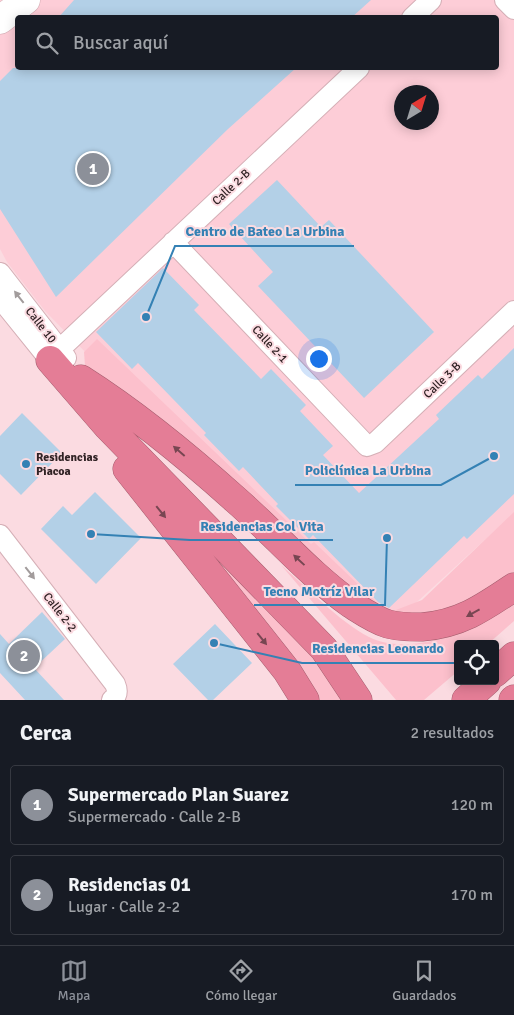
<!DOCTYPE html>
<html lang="es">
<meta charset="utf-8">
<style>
:root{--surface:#171b24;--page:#242831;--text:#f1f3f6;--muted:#9ea1a6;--line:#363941;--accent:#8c9099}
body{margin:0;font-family:Signika,sans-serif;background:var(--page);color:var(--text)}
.controls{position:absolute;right:15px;bottom:15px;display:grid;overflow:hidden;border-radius:5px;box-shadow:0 2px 12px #0003}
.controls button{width:45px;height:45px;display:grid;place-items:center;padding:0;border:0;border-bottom:1px solid var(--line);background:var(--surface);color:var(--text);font:25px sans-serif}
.compass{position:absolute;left:394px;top:85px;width:45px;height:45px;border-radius:50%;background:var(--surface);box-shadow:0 2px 12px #0003;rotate:38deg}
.you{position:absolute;left:318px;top:358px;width:18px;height:18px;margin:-12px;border:4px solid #fff;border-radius:50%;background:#1a73e8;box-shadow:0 0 0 8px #1a73e833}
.badge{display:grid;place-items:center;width:32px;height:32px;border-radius:50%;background:var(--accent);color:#fff;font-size:16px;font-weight:700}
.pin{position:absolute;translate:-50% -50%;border:2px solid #fff;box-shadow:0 1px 5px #0006}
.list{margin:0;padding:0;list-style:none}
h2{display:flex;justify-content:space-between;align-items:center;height:65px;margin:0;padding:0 20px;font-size:21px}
h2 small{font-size:16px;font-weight:400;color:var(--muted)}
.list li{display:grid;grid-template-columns:32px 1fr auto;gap:15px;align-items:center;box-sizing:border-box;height:80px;margin:0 10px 10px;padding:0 10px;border:1px solid var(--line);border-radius:5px}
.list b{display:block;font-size:19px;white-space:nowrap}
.list p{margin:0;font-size:16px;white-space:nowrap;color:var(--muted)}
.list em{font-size:16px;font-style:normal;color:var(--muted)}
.icon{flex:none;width:28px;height:28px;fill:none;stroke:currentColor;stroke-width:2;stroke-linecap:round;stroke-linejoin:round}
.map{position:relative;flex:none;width:514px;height:700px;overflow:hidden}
.search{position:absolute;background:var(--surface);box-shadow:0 2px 12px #0003;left:15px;right:15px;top:15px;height:55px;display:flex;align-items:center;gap:12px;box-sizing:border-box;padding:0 18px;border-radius:5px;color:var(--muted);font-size:19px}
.sheet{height:245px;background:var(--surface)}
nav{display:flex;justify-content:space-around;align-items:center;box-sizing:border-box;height:70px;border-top:1px solid var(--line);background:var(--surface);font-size:14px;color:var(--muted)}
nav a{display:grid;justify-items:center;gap:2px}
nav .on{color:var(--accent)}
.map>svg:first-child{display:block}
.built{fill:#fdcdd7;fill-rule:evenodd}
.green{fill:#fcc0cc}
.building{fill:#b3d0e7}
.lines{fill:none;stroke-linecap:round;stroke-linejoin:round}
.minor-casing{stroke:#d5afb6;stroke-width:22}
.secondary-casing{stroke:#d5afb6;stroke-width:29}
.motorway-casing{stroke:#a55d6e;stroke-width:29}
.minor{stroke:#fff;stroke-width:20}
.secondary{stroke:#fff;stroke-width:28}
.motorway{stroke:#e47d96;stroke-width:28}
.oneway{fill:#a29c9c}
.oneway2{fill:#784652}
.poi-dot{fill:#3481b4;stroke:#fbdbe1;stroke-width:2}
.labels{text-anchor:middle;stroke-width:4;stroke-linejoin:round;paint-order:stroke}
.street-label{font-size:12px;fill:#302224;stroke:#fbdbe1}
.poi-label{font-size:12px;font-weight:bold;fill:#302224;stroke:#fbdbe1;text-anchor:start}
.leader{fill:none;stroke:#3481b4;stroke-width:2}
.callout-dot{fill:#3481b4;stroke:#fbdbe1;stroke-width:2}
.callout-label{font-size:14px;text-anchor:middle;font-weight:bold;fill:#3481b4;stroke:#fbdbe1;stroke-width:4;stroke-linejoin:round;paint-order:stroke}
</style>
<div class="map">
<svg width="514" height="700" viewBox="0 0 514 700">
<rect width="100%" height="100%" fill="#fbdbe1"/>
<path class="built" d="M0,0H514V513L394,623L95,362L45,311L7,262L0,249ZM18,18H496V68H18ZM402,92H432V122H402Z"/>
<path class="green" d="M97,339L311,544L314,542L388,613L422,600L514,512V577L503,586L463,610L438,617L413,620L394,619L353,598L195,456L95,377L85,366L84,352Z
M121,451L301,634L350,700H311Z
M281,565C308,588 337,620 369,637C410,658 481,629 514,602V621L488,644H458V671L424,700H396Z"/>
<path class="building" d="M74,0H371L351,18H58Z
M13,68H296L228,129L56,297L0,209V81Z
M277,180L321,227L329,220L434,332L364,398L258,286L273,272L229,224Z
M163,268L199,305L194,310L261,379L271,369L306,405L300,411L333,446L323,455L359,493L439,419L436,415L478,375L482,379L514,348V494L467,539L464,536L389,608L378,602L313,535L309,539L276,506L278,504L243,467L239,471L204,435L206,433L138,363L132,369L96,332Z
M22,413L62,453L21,495L0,474V436Z
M95,492L141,538L96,584L41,529L63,506L72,515Z
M42,612L65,639L34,668L64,700H25L0,673V634L9,644Z
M215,624L252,663L213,700H208L173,664Z"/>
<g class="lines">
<g class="minor-casing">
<path id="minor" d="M505,0L514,9
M412,18L431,0
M173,242L367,446L375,443L514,311
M0,273L66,358
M0,298L50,360
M60,349L359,68
M0,535L115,684C118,691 118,695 112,700"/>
</g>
<g class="secondary-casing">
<path id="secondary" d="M0,20L26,0"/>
</g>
<g class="motorway-casing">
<path id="motorway" d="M50,360L108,427L324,649L358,700
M81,379C136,414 187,456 236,500C275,534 309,574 351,604C362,611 375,620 388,624C398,627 411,627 422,627C460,624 483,608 514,587
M127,469L287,671L305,700
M495,673L514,656
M466,700L487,681
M513,700L514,699"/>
</g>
<use href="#minor" class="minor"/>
<use href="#secondary" class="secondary"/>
<use href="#motorway" class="motorway"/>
</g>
<defs><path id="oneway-solid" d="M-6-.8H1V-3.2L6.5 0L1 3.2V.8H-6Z" transform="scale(1.25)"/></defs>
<g class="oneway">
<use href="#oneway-solid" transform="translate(19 297) rotate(-128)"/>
<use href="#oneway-solid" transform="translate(30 573) rotate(52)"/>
</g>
<g class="oneway2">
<use href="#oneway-solid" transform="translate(179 451) rotate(-139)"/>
<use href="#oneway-solid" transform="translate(161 512) rotate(51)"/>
<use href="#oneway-solid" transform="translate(299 560) rotate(-137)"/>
<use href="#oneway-solid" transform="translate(473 613) rotate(151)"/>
<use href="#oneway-solid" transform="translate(262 639) rotate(51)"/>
</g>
<circle class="poi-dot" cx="26" cy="464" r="5"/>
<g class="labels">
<g class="street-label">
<text transform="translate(231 187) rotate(-43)" y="4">Calle 2-B</text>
<text transform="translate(41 325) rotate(52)" y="4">Calle 10</text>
<text transform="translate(270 344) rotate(47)" y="4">Calle 2-1</text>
<text transform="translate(442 380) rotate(-44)" y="4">Calle 3-B</text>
<text transform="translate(60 612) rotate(52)" y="4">Calle 2-2</text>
</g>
<g class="poi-label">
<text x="36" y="461">Residencias<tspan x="36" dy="14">Piacoa</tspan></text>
</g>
</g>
<path class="leader" d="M146 317L175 246H354M494 456L441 485H295M91 534L190 540H333M387 538L385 605H254M214 643L302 663H454"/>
<g class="callout-dot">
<circle cx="146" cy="317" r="5"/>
<circle cx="494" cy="456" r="5"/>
<circle cx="91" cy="534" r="5"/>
<circle cx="387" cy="538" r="5"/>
<circle cx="214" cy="643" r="5"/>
</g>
<g class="callout-label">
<text x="265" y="236">Centro de Bateo La Urbina</text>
<text x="368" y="475">Policlínica La Urbina</text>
<text x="262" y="531">Residencias Col Vita</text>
<text x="319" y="596">Tecno Motríz Vilar</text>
<text x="378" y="653">Residencias Leonardo</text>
</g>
</svg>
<div class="controls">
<button><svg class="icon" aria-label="locate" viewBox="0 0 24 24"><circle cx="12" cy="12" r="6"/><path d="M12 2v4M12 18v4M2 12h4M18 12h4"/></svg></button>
</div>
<svg class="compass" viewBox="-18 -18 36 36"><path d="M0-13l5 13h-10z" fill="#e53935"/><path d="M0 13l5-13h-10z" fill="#9ea1a6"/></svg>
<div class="you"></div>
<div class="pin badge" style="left:93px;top:169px">1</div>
<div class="pin badge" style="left:24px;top:656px">2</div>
<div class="search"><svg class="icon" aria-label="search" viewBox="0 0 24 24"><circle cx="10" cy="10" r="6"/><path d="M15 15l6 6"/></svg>Buscar aquí</div>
</div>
<section class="sheet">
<h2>Cerca<small>2 resultados</small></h2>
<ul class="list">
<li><span class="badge">1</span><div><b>Supermercado Plan Suarez</b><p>Supermercado · Calle 2-B</p></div><em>120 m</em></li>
<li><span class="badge">2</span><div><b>Residencias 01</b><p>Lugar · Calle 2-2</p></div><em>170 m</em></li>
</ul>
</section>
<nav>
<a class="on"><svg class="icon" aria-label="map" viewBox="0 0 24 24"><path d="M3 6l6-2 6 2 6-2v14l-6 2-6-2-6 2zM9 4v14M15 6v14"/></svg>Mapa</a>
<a><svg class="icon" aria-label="directions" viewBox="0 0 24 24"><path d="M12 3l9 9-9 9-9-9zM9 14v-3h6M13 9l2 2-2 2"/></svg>Cómo llegar</a>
<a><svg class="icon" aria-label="saved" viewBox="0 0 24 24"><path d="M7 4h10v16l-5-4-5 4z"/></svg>Guardados</a>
</nav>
